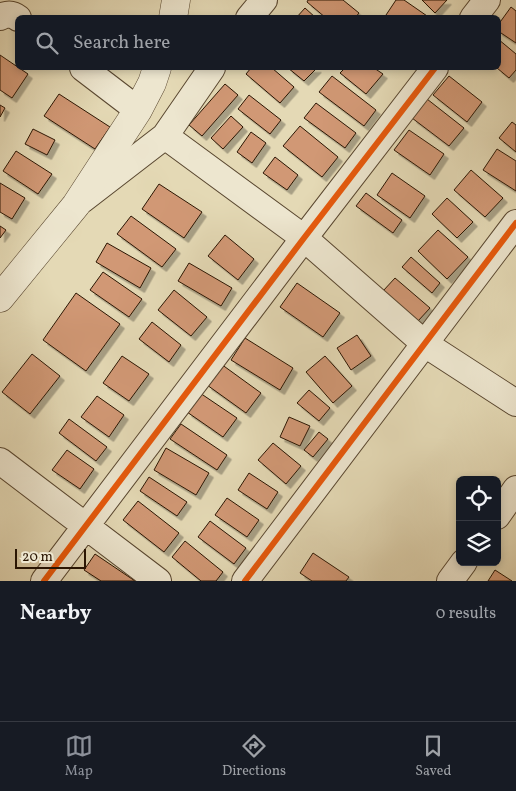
<!DOCTYPE html>
<style>
:root{--surface:#171b24;--page:#20242c;--text:#f1f3f6;--muted:#9ea1a6;--line:#363941;--accent:#8c9099}
body{margin:0;font-family:Vollkorn,serif;background:var(--page);color:var(--text)}
.controls{position:absolute;right:15px;bottom:15px;display:grid;overflow:hidden;border-radius:8px;box-shadow:0 2px 8px #0003}
.controls button{width:45px;height:45px;display:grid;place-items:center;padding:0;border:0;border-bottom:1px solid var(--line);background:var(--surface);color:var(--text);font:25px sans-serif}
.scale{position:absolute;left:15px;bottom:12px;width:71px;box-sizing:border-box;padding-left:5px;border:2px solid #2b1603;border-top:0;font-size:14px;line-height:18px;white-space:nowrap;color:#2b1603;-webkit-text-stroke:4px #ede6cf;paint-order:stroke}
.list{margin:0;padding:0;list-style:none}
h2{display:flex;justify-content:space-between;align-items:center;height:65px;margin:0;padding:0 20px;font-size:21px}
h2 small{font-size:16px;font-weight:400;color:var(--muted)}
.icon{flex:none;width:28px;height:28px;fill:none;stroke:currentColor;stroke-width:2;stroke-linecap:round;stroke-linejoin:round}
.map{position:relative;flex:none;width:516px;height:581px;overflow:hidden}
.search{position:absolute;background:var(--surface);box-shadow:0 2px 8px #0003;left:15px;right:15px;top:15px;height:55px;display:flex;align-items:center;gap:12px;box-sizing:border-box;padding:0 18px;border-radius:8px;color:var(--muted);font-size:19px}
.sheet{height:140px;background:var(--surface)}
nav{display:flex;justify-content:space-around;align-items:center;box-sizing:border-box;height:70px;border-top:1px solid var(--line);background:var(--surface);font-size:14px;color:var(--muted)}
nav a{display:grid;justify-items:center;gap:2px}
nav .on{color:var(--accent)}
.map>svg:first-child{display:block}
.building{fill:#d19874;stroke:#2b1603;filter:url(#shadow)}
.lines{fill:none;stroke-linecap:round;stroke-linejoin:round}
.minor-casing{stroke:#594730;stroke-width:28}
.tertiary-casing{stroke:#594730;stroke-width:29}
.minor{stroke:#ede6cf;stroke-width:26}
.tertiary{stroke:#ede6cf;stroke-width:28}
.cycleway-casing{stroke:#ede6cf;stroke-width:9}
.cycleway{stroke:#e8590c;stroke-width:6}
</style>
<div class="map">
<svg width="516" height="581" viewBox="0 0 516 581">
<defs>
<filter id="shadow"><feDropShadow dx="4.5" dy="4.5" stdDeviation="0" flood-color="#0004"/></filter>
</defs>
<rect width="100%" height="100%" fill="#e4d9b5"/>
<filter id="stains"><feTurbulence type="fractalNoise" baseFrequency=".004" numOctaves="4"/><feColorMatrix values="0 0 0 0 .2 0 0 0 0 .09 0 0 0 0 .02 0 0 0 .5 -.17"/></filter>
<radialGradient id="worn" r=".72"><stop offset=".6" stop-color="#630" stop-opacity="0"/><stop offset="1" stop-color="#630" stop-opacity=".3"/></radialGradient>
<path class="building" d="M308,0H343L359,13L355,18H326L307,2Z
M396,0H404L430,18H384Z
M422,0H447L435,13Z
M511,7L516,11V43L498,31V25Z
M305,8L316,18H296Z
M498,39L516,54V70L509,78L497,68H498Z
M0,55L28,74L12,98L0,90Z
M251,68H272L294,87L280,103L246,74Z
M288,68H317L304,81Z
M345,68H374L383,74L366,94L340,73Z
M332,76L376,110L364,126L319,92Z
M449,76L482,102L467,122L433,95Z
M225,84L238,95L202,136L189,125Z
M59,94L110,127L95,149L44,116Z
M249,95L281,120L270,134L238,109Z
M427,99L464,128L449,146L412,118Z
M316,103L356,133L345,148L304,118Z
M0,105L5,108L0,117Z
M231,116L243,127L223,149L211,138Z
M512,122L516,125V152L499,138Z
M300,126L338,157L322,177L283,146Z
M33,129L55,140L47,155L25,144Z
M409,130L444,154L430,175L394,150Z
M251,132L266,143L252,163L237,152Z
M497,149L516,161V191L483,170Z
M16,151L52,174L38,194L3,171Z
M275,157L298,175L287,190L263,173Z
M471,170L503,198L485,217L454,190Z
M392,173L425,196L410,218L377,195Z
M0,183L25,198L12,219L0,212Z
M159,184L202,212L184,238L142,209Z
M366,193L402,220L393,233L356,206Z
M447,198L473,222L457,238L432,214Z
M131,216L176,249L162,267L117,234Z
M0,226L6,230L0,238Z
M438,230L468,257L447,279L418,251Z
M225,235L254,259L238,280L208,256Z
M107,243L151,268L140,288L96,262Z
M411,257L440,283L432,293L402,267Z
M189,263L232,288L221,306L178,281Z
M103,272L142,299L129,317L90,290Z
M395,278L430,308L418,321L383,291Z
M297,283L340,313L323,337L280,307Z
M174,290L207,317L191,336L158,310Z
M76,293L120,324L86,371L43,340Z
M152,322L181,345L169,362L139,339Z
M357,335L371,356L351,370L337,348Z
M245,338L293,368L280,390L231,360Z
M32,354L60,376L30,414L2,392Z
M122,356L149,374L129,401L103,383Z
M325,356L352,386L333,403L306,372Z
M221,364L261,393L246,413L207,385Z
M309,390L330,408L319,421L297,403Z
M200,393L237,418L223,437L187,412Z
M97,396L124,415L109,437L81,417Z
M289,417L310,426L300,446L280,437Z
M69,419L107,447L96,461L59,433Z
M181,424L227,455L217,470L170,439Z
M319,432L328,439L313,457L304,450Z
M273,443L301,466L286,484L258,460Z
M166,448L209,473L196,495L154,470Z
M67,450L94,469L80,489L52,470Z
M249,473L278,492L267,509L238,490Z
M149,477L187,502L177,516L140,491Z
M227,498L259,520L247,537L215,515Z
M138,501L179,533L164,552L123,520Z
M210,521L246,548L234,564L198,537Z
M185,541L223,572L216,581H201L172,557Z
M313,553L349,577L346,581H312L300,573Z
M95,554L135,581H101L84,570Z
M495,570L512,581H488Z"/>
<g class="lines">
<g class="minor-casing">
<path id="minor" d="M0,17C6,14 12,13 18,18
M249,18L264,0
M473,18L487,0
M83,68L138,110
M165,136L304,238L425,344L516,403
M82,200L165,136L212,68
M0,461L158,581
M497,516L516,489
M44,581L304,238L435,68
M245,581L516,223
M450,581L464,562"/>
</g>
<g class="tertiary-casing">
<path id="tertiary" d="M173,18L176,0
M0,298L76,205L138,110L152,83L157,68"/>
</g>
<use href="#minor" class="minor"/>
<use href="#tertiary" class="tertiary"/>
<g class="cycleway-casing">
<path id="cycleway" d="M44,581L304,238L435,68
M245,581L516,223"/>
</g>
<use href="#cycleway" class="cycleway"/>
</g>
<rect width="100%" height="100%" filter="url(#stains)"/>
<rect width="100%" height="100%" fill="url(#worn)"/>
</svg>
<div class="controls">
<button><svg class="icon" aria-label="locate" viewBox="0 0 24 24"><circle cx="12" cy="12" r="6"/><path d="M12 2v4M12 18v4M2 12h4M18 12h4"/></svg></button>
<button><svg class="icon" aria-label="layers" viewBox="0 0 24 24"><path d="M12 4l9 5-9 5-9-5zM3 14l9 5 9-5"/></svg></button>
</div>
<div class="scale">20 m</div>
<div class="search"><svg class="icon" aria-label="search" viewBox="0 0 24 24"><circle cx="10" cy="10" r="6"/><path d="M15 15l6 6"/></svg>Search here</div>
</div>
<section class="sheet">
<h2>Nearby<small>0 results</small></h2>
<ul class="list">
</ul>
</section>
<nav>
<a class="on"><svg class="icon" aria-label="map" viewBox="0 0 24 24"><path d="M3 6l6-2 6 2 6-2v14l-6 2-6-2-6 2zM9 4v14M15 6v14"/></svg>Map</a>
<a><svg class="icon" aria-label="directions" viewBox="0 0 24 24"><path d="M12 3l9 9-9 9-9-9zM9 14v-3h6M13 9l2 2-2 2"/></svg>Directions</a>
<a><svg class="icon" aria-label="saved" viewBox="0 0 24 24"><path d="M7 4h10v16l-5-4-5 4z"/></svg>Saved</a>
</nav>
